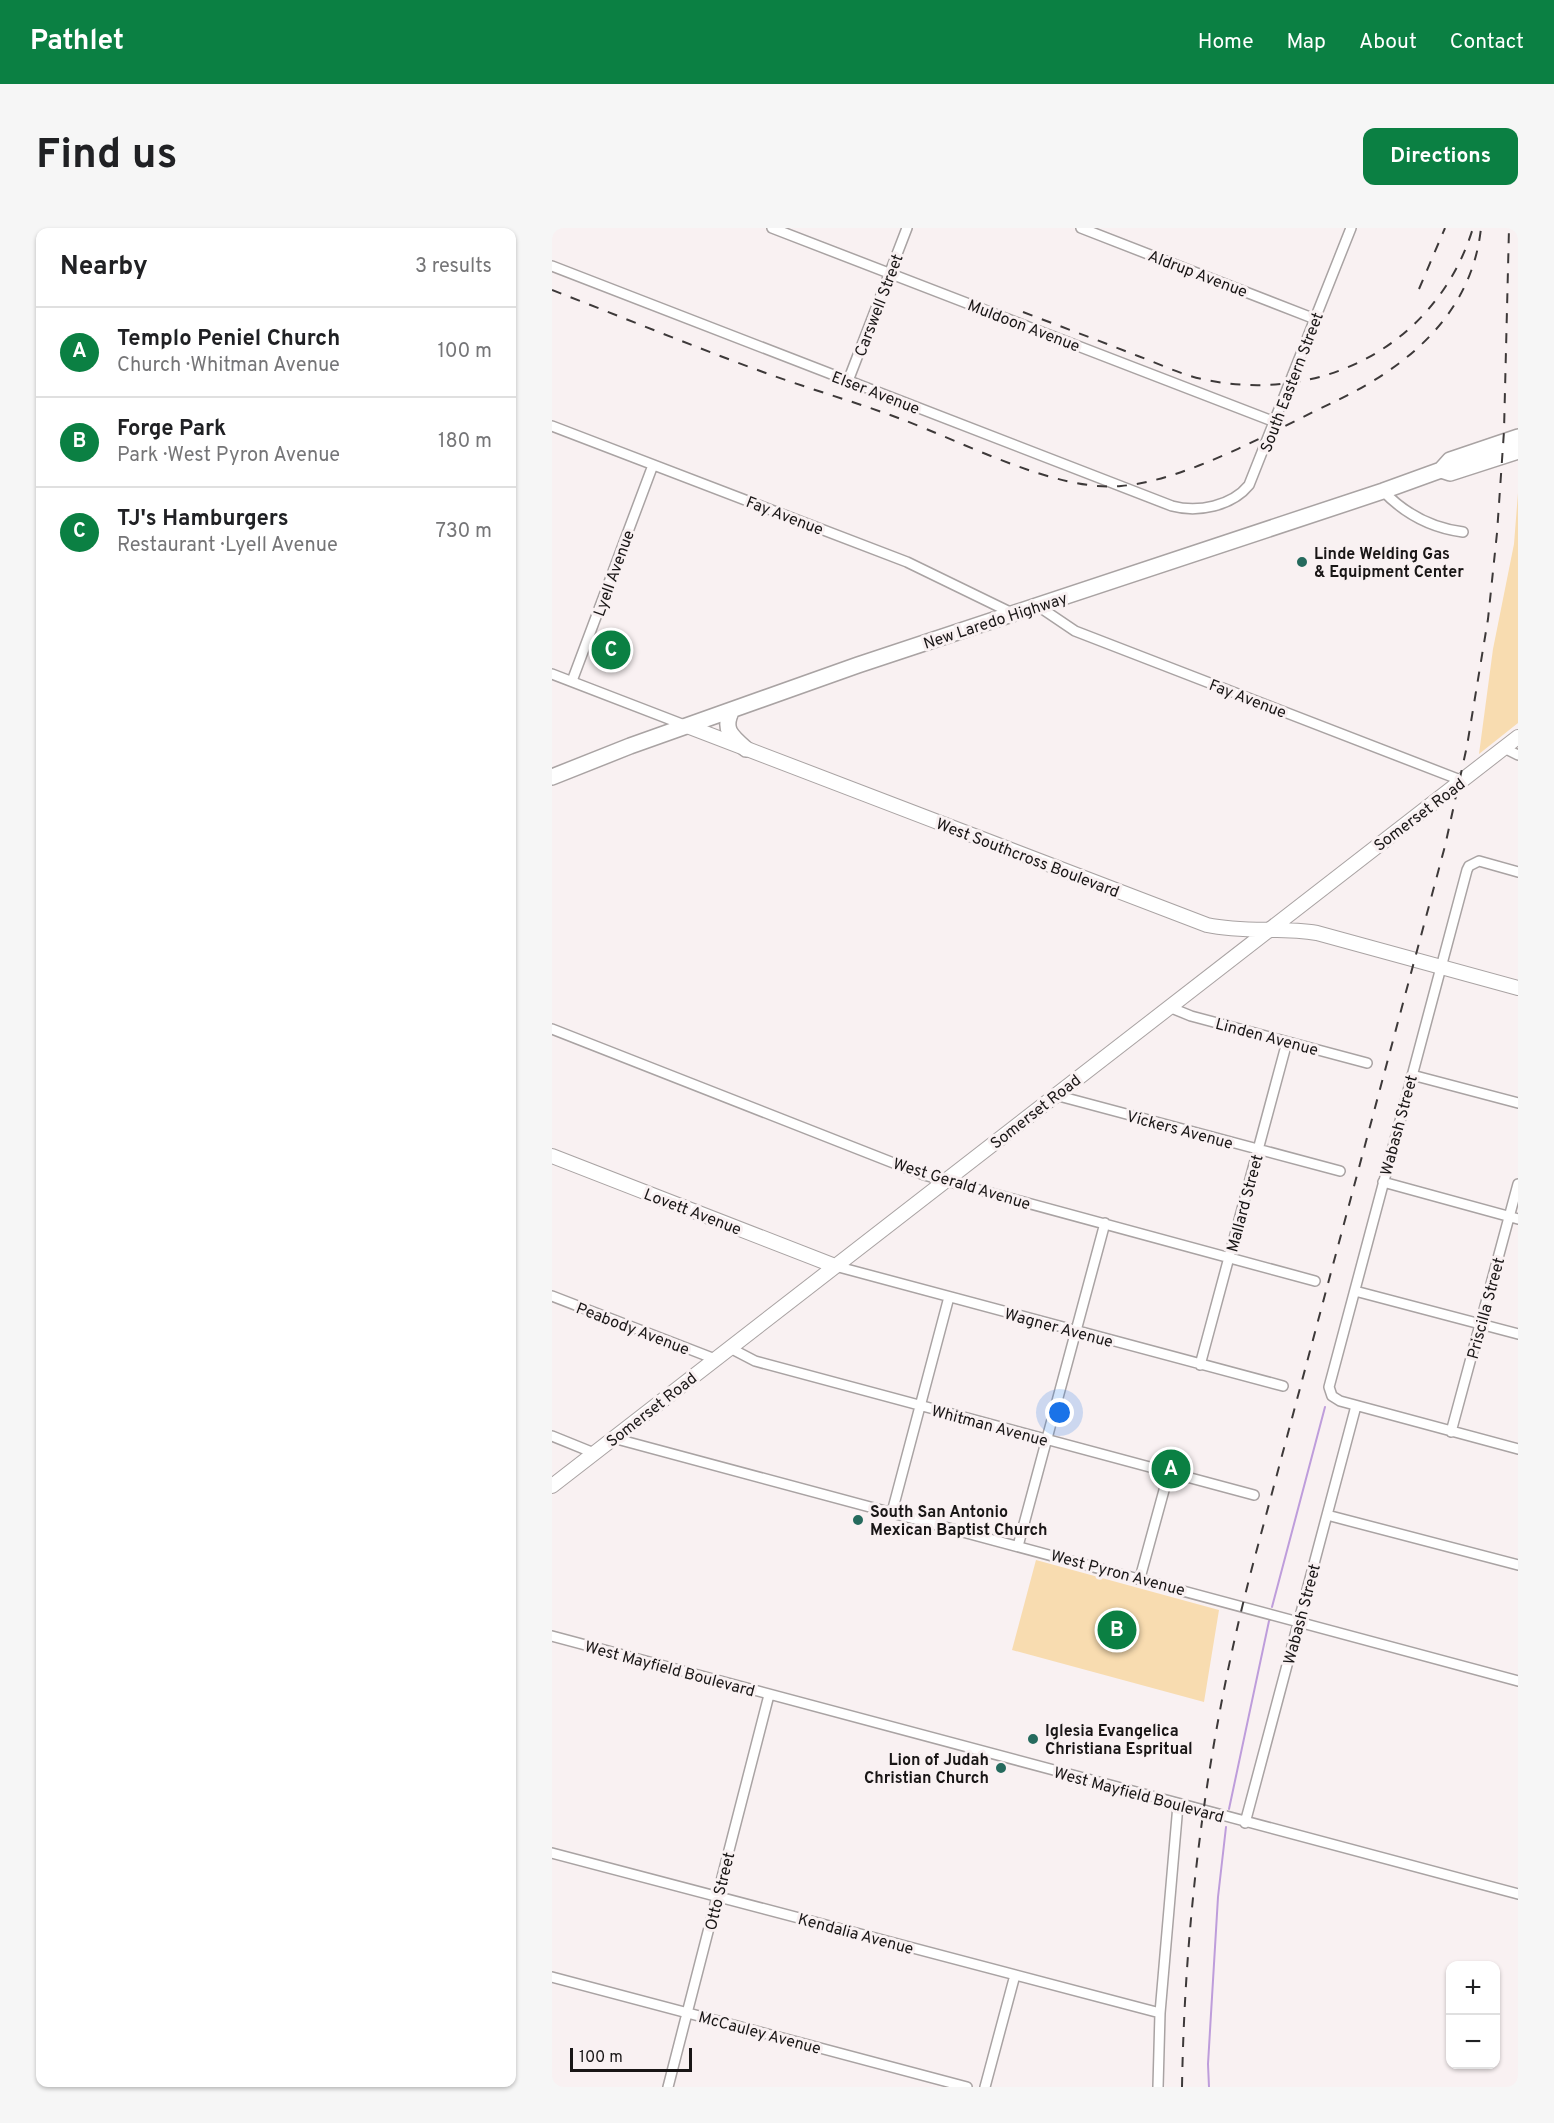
<!DOCTYPE html>
<meta charset="utf-8">
<style>
:root{--surface:#fff;--page:#f6f6f6;--text:#202124;--muted:#757577;--line:#e0e0e0;--accent:#0b8043}
body{margin:0;font-family:Overpass,sans-serif;background:var(--page);color:var(--text)}
.controls{position:absolute;right:18px;bottom:18px;display:grid;overflow:hidden;border-radius:12px;box-shadow:0 2px 4px #0004}
.controls button{width:54px;height:54px;display:grid;place-items:center;padding:0;border:0;border-bottom:2px solid var(--line);background:var(--surface);color:var(--text);font:30px sans-serif}
.scale{position:absolute;left:18px;bottom:15px;width:122px;box-sizing:border-box;padding-left:6px;border:3px solid #191616;border-top:0;font-size:16px;line-height:21px;white-space:nowrap;color:#191616;-webkit-text-stroke:4px #f9f1f2;paint-order:stroke}
.you{position:absolute;left:508px;top:1185px;width:21px;height:21px;margin:-15px;border:4px solid #fff;border-radius:50%;background:#1a73e8;box-shadow:0 0 0 9px #1a73e833}
.badge{display:grid;place-items:center;width:39px;height:39px;border-radius:50%;background:var(--accent);color:#fff;font-size:20px;font-weight:700}
.pin{position:absolute;translate:-50% -50%;border:3px solid #fff;box-shadow:0 2px 6px #0006}
.list{margin:0;padding:0;list-style:none}
h2{display:flex;justify-content:space-between;align-items:center;height:78px;margin:0;padding:0 24px;font-size:26px}
h2 small{font-size:20px;font-weight:400;color:var(--muted)}
.list li{display:grid;grid-template-columns:39px 1fr auto;gap:18px;align-items:center;box-sizing:border-box;height:90px;padding:0 24px;border-top:2px solid var(--line)}
.list b{display:block;font-size:22px;white-space:nowrap}
.list p{margin:0;font-size:20px;white-space:nowrap;color:var(--muted)}
.list em{font-size:20px;font-style:normal;color:var(--muted)}
.map{position:relative;flex:none;width:966px;height:1859px;overflow:hidden;border-radius:12px}
header{display:flex;align-items:center;gap:36px;box-sizing:border-box;height:84px;padding:0 30px;background:var(--accent);color:#fff}
header strong{font-size:28px}
nav{display:flex;gap:33px;margin-inline-start:auto;font-size:21px}
.intro{display:flex;align-items:center;justify-content:space-between;box-sizing:border-box;height:144px;padding:0 36px}
h1{margin:0;font-size:42px}
.button{padding:15px 27px;border-radius:12px;background:var(--accent);color:#fff;font-size:21px;font-weight:700}
main{display:flex;gap:36px;padding:0 36px}
aside{flex:1;background:var(--surface);border-radius:12px;box-shadow:0 2px 4px #0004}
.map>svg:first-child{display:block}
.green{fill:#f8dcb0}
.lines{fill:none;stroke-linecap:round;stroke-linejoin:round}
.stream{stroke:#be9ddb;stroke-width:2}
.street-casing{stroke:#a9a3a3;stroke-width:12}
.secondary-casing{stroke:#a9a3a3;stroke-width:16}
.primary-casing{stroke:#a9a3a3;stroke-width:18}
.street{stroke:#fff;stroke-width:9}
.secondary{stroke:#fff;stroke-width:14}
.primary{stroke:#fff;stroke-width:15}
.rail{stroke:#3d3939;stroke-width:2;stroke-dasharray:10 10;stroke-linecap:butt}
.poi-dot{fill:#256a5d;stroke:#f9f1f2;stroke-width:2}
.labels{text-anchor:middle;stroke-width:6;stroke-linejoin:round;paint-order:stroke}
.street-label{font-size:16px;fill:#191616;stroke:#f9f1f2}
.poi-label{font-size:16px;font-weight:bold;fill:#191616;stroke:#f9f1f2;text-anchor:start}
</style>
<header>
<strong>Pathlet</strong>
<nav><a>Home</a><a>Map</a><a>About</a><a>Contact</a></nav>
</header>
<div class="intro"><h1>Find us</h1><a class="button">Directions</a></div>
<main>
<aside>
<h2>Nearby<small>3 results</small></h2>
<ul class="list">
<li><span class="badge">A</span><div><b>Templo Peniel Church</b><p>Church · Whitman Avenue</p></div><em>100 m</em></li>
<li><span class="badge">B</span><div><b>Forge Park</b><p>Park · West Pyron Avenue</p></div><em>180 m</em></li>
<li><span class="badge">C</span><div><b>TJ's Hamburgers</b><p>Restaurant · Lyell Avenue</p></div><em>730 m</em></li>
</ul>
</aside>
<div class="map">
<svg width="966" height="1859" viewBox="0 0 966 1859">
<rect width="100%" height="100%" fill="#f9f1f2"/>
<path class="green" d="M966,265V495L927,526L941,421L962,316Z
M484,1332L667,1382L652,1474L460,1422Z"/>
<g class="lines">
<path class="stream" d="M720,1379L773,1179
M677,1581L717,1393
M657,1859L656,1836L666,1669L674,1599"/>
<g class="street-casing">
<path id="street" d="M220,0L723,194
M529,0L763,91
M0,38L620,278C646,285 680,278 697,257L799,0
M296,153L355,0
M0,198L355,334L462,386
M831,263C853,286 880,300 911,304
M486,378L523,403L911,553
M0,446L135,498
M20,453L101,237
M952,520L966,527
M966,644L927,633L917,638L915,642L777,1159L780,1168L788,1173L966,1221
M617,779L639,788L815,835
M0,801L372,947L763,1053
M860,847L966,875
M503,867L788,943
M831,954L966,991
M283,1038L731,1158
M803,1063L966,1106
M0,1068L163,1131
M178,1120L203,1133L702,1267
M648,1137L735,814
M899,1204L966,956
M0,1208L42,1225
M61,1210L966,1453
M340,1284L397,1069
M775,1287L966,1337
M466,1318L553,995
M588,1350L617,1244
M0,1408L966,1666
M693,1595L804,1178
M0,1625L608,1785
M0,1749L415,1859
M116,1859L217,1467
M433,1859L463,1747
M606,1859L608,1785L626,1577"/>
</g>
<g class="secondary-casing">
<path id="secondary" d="M135,498L655,697C692,705 728,699 765,705L966,760
M0,928L283,1038
M0,1258L966,509"/>
</g>
<g class="primary-casing">
<path id="primary" d="M889,242L898,245L966,223
M180,482C170,501 179,508 194,521
M0,549L78,518L306,437L831,263L889,242L898,232L966,209"/>
</g>
<use href="#street" class="street"/>
<use href="#secondary" class="secondary"/>
<use href="#primary" class="primary"/>
<path class="rail" d="M867,61L893,0
M0,62C70,89 140,118 211,144C257,161 304,174 349,191C411,214 504,264 569,258C637,252 722,202 784,173C857,138 920,85 929,0
M471,84C510,99 548,113 586,128C610,137 634,149 660,153C775,174 886,114 921,0
M630,1859C633,1682 656,1507 701,1336L893,618L915,518L936,391L945,305L952,203L957,0"/>
</g>
<g class="poi-dot">
<circle cx="750" cy="334" r="6"/>
<circle cx="306" cy="1292" r="6"/>
<circle cx="481" cy="1511" r="6"/>
<circle cx="449" cy="1540" r="6"/>
</g>
<g class="labels">
<g class="street-label">
<text transform="translate(646 45) rotate(21)" y="6">Aldrup Avenue</text>
<text transform="translate(326 77) rotate(-69)" y="6">Carswell Street</text>
<text transform="translate(472 97) rotate(21)" y="6">Muldoon Avenue</text>
<text transform="translate(739 154) rotate(-69)" y="6">South Eastern Street</text>
<text transform="translate(324 164) rotate(21)" y="6">Elser Avenue</text>
<text transform="translate(233 287) rotate(21)" y="6">Fay Avenue</text>
<text transform="translate(61 345) rotate(-70)" y="6">Lyell Avenue</text>
<text transform="translate(443 392) rotate(-18)" y="6">New Laredo Highway</text>
<text transform="translate(696 470) rotate(21)" y="6">Fay Avenue</text>
<text transform="translate(867 586) rotate(-37)" y="6">Somerset Road</text>
<text transform="translate(476 629) rotate(21)" y="6">West Southcross Boulevard</text>
<text transform="translate(715 808) rotate(15)" y="6">Linden Avenue</text>
<text transform="translate(483 883) rotate(-38)" y="6">Somerset Road</text>
<text transform="translate(846 897) rotate(-75)" y="6">Wabash Street</text>
<text transform="translate(628 901) rotate(15)" y="6">Vickers Avenue</text>
<text transform="translate(410 955) rotate(17)" y="6">West Gerald Avenue</text>
<text transform="translate(692 975) rotate(-75)" y="6">Mallard Street</text>
<text transform="translate(141 983) rotate(21)" y="6">Lovett Avenue</text>
<text transform="translate(933 1080) rotate(-75)" y="6">Priscilla Street</text>
<text transform="translate(507 1099) rotate(15)" y="6">Wagner Avenue</text>
<text transform="translate(81 1100) rotate(21)" y="6">Peabody Avenue</text>
<text transform="translate(99 1181) rotate(-38)" y="6">Somerset Road</text>
<text transform="translate(438 1197) rotate(15)" y="6">Whitman Avenue</text>
<text transform="translate(566 1344) rotate(15)" y="6">West Pyron Avenue</text>
<text transform="translate(749 1386) rotate(-75)" y="6">Wabash Street</text>
<text transform="translate(118 1440) rotate(15)" y="6">West Mayfield Boulevard</text>
<text transform="translate(587 1566) rotate(15)" y="6">West Mayfield Boulevard</text>
<text transform="translate(167 1663) rotate(-76)" y="6">Otto Street</text>
<text transform="translate(304 1705) rotate(15)" y="6">Kendalia Avenue</text>
<text transform="translate(208 1804) rotate(15)" y="6">McCauley Avenue</text>
</g>
<g class="poi-label">
<text x="762" y="331">Linde Welding Gas<tspan x="762" dy="18">&amp; Equipment Center</tspan></text>
<text x="318" y="1289">South San Antonio<tspan x="318" dy="18">Mexican Baptist Church</tspan></text>
<text x="493" y="1508">Iglesia Evangelica<tspan x="493" dy="18">Christiana Espritual</tspan></text>
<text x="437" y="1537" text-anchor="end">Lion of Judah<tspan x="437" dy="18">Christian Church</tspan></text>
</g>
</g>
</svg>
<div class="controls">
<button>+</button>
<button>−</button>
</div>
<div class="scale">100 m</div>
<div class="you"></div>
<div class="pin badge" style="left:619px;top:1241px">A</div>
<div class="pin badge" style="left:565px;top:1402px">B</div>
<div class="pin badge" style="left:59px;top:422px">C</div>
</div>
</main>
